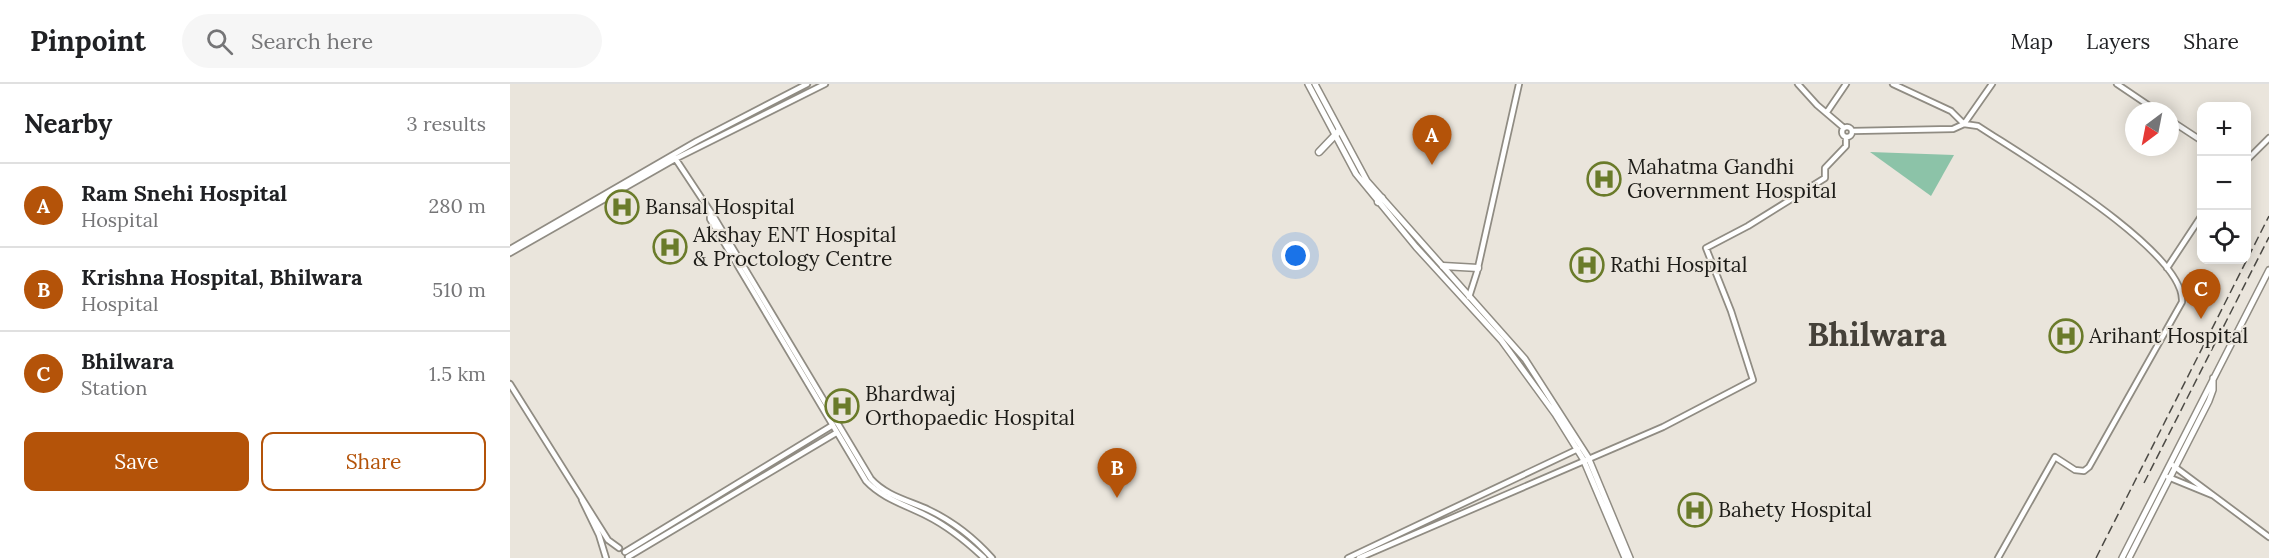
<!DOCTYPE html>
<meta charset="utf-8">
<style>
:root{--surface:#fff;--page:#f6f6f6;--text:#202124;--muted:#757577;--line:#e0e0e0;--accent:#b45309}
body{margin:0;font-family:Lora,serif;background:var(--page);color:var(--text)}
.controls{position:absolute;right:18px;top:18px;display:grid;overflow:hidden;border-radius:12px;box-shadow:0 3px 15px #0003}
.controls button{width:54px;height:54px;display:grid;place-items:center;padding:0;border:0;border-bottom:2px solid var(--line);background:var(--surface);color:var(--text);font:30px sans-serif}
.compass{position:absolute;left:1615px;top:18px;width:54px;height:54px;border-radius:50%;background:var(--surface);box-shadow:0 3px 15px #0003;rotate:212deg}
.you{position:absolute;left:786px;top:172px;width:21px;height:21px;margin:-15px;border:4px solid #fff;border-radius:50%;background:#1a73e8;box-shadow:0 0 0 9px #1a73e833}
.badge{display:grid;place-items:center;width:39px;height:39px;border-radius:50%;background:var(--accent);color:#fff;font-size:20px;font-weight:700}
.pin{position:absolute;translate:-50% -50px;filter:drop-shadow(0 2px 3px #0008)}
.pin::after{content:'';position:absolute;top:32px;width:21px;height:18px;background:inherit;clip-path:polygon(0 0,100% 0,50% 100%)}
.list{margin:0;padding:0;list-style:none}
h2{display:flex;justify-content:space-between;align-items:center;height:78px;margin:0;padding:0 24px;font-size:26px}
h2 small{font-size:20px;font-weight:400;color:var(--muted)}
.list li{display:grid;grid-template-columns:39px 1fr auto;gap:18px;align-items:center;box-sizing:border-box;height:84px;padding:0 24px;border-top:2px solid var(--line)}
.list b{display:block;font-size:22px;white-space:nowrap}
.list p{margin:0;font-size:20px;white-space:nowrap;color:var(--muted)}
.list em{font-size:20px;font-style:normal;color:var(--muted)}
.actions{display:flex;gap:12px;padding:18px 24px}
.actions a{flex:1;padding:14px 0;border:2px solid var(--accent);border-radius:12px;text-align:center;font-size:21px;color:var(--accent)}
.actions .main{background:var(--accent);color:#fff}
.icon{flex:none;width:33px;height:33px;fill:none;stroke:currentColor;stroke-width:2;stroke-linecap:round;stroke-linejoin:round}
.map{position:relative;flex:none;width:1759px;height:474px;overflow:hidden}
header{display:flex;align-items:center;gap:36px;box-sizing:border-box;height:84px;padding:0 30px;background:var(--surface);border-bottom:2px solid var(--line)}
header strong{font-size:28px}
nav{display:flex;gap:33px;margin-inline-start:auto;font-size:21px}
.search{width:420px;height:54px;background:var(--page);display:flex;align-items:center;gap:15px;box-sizing:border-box;padding:0 21px;border-radius:33px;color:var(--muted);font-size:22px}
main{display:flex}
aside{flex:1;background:var(--surface)}
.map>svg:first-child{display:block}
.green{fill:#8cc3a8}
.lines{fill:none;stroke-linecap:round;stroke-linejoin:round}
.secondary-casing{stroke:#908c83;stroke-width:8}
.primary-casing{stroke:#908c83;stroke-width:8}
.highway-casing{stroke:#908c83;stroke-width:9}
.secondary{stroke:#fff;stroke-width:4.5}
.primary{stroke:#fff;stroke-width:5}
.highway{stroke:#fff;stroke-width:6}
.rail{stroke:#4c4a45;stroke-width:1.5;stroke-dasharray:9 4.5;stroke-linecap:butt}
.labels{text-anchor:middle;stroke-width:4.5;stroke-linejoin:round;paint-order:stroke}
.poi-label{font-size:21px;fill:#1d1c18;stroke:#eae5dc;text-anchor:start}
.town-label{font-size:33px;font-weight:bold;fill:#454139;stroke:#eae5dc}
</style>
<header>
<strong>Pinpoint</strong>
<div class="search"><svg class="icon" aria-label="search" viewBox="0 0 24 24"><circle cx="10" cy="10" r="6"/><path d="M15 15l6 6"/></svg>Search here</div>
<nav><a>Map</a><a>Layers</a><a>Share</a></nav>
</header>
<main>
<aside>
<h2>Nearby<small>3 results</small></h2>
<ul class="list">
<li><span class="badge">A</span><div><b>Ram Snehi Hospital</b><p>Hospital</p></div><em>280 m</em></li>
<li><span class="badge">B</span><div><b>Krishna Hospital, Bhilwara</b><p>Hospital</p></div><em>510 m</em></li>
<li><span class="badge">C</span><div><b>Bhilwara</b><p>Station</p></div><em>1.5 km</em></li>
</ul>
<div class="actions"><a class="main">Save</a><a>Share</a></div>
</aside>
<div class="map">
<svg width="1759" height="474" viewBox="0 0 1759 474">
<rect width="100%" height="100%" fill="#eae5dc"/>
<path class="green" d="M1360,68L1444,71L1421,112Z"/>
<g class="lines">
<g class="secondary-casing">
<path id="secondary" d="M1288,0L1307,21L1334,44
M1383,0L1441,27L1454,40
M1607,0L1647,27
M1317,28L1336,0
M1660,36L1692,57
M1454,40L1482,0
M1332 48a5 5 0 1 1 10 0a5 5 0 1 1-10 0Z
M1342,47L1443,45L1454,40L1468,42C1510,70 1676,167 1672,218L1579,383L1574,387L1565,386L1545,373L1488,474
M163,71L204,133L361,395C376,412 400,417 419,426C442,437 465,455 482,474
M1736,77L1759,54
M200,129V135L356,397C373,415 396,421 417,432C439,443 457,458 474,474
M0,165L187,57L297,0
M0,169L165,75L315,0
M1657,184L1692,131
M959,213L967,188L1009,0
M0,300L98,456L109,464
M1661,380L1759,453
M1658,393L1702,411
M72,416L89,451L96,474
M115,468L323,341
M118,473L326,349
M838,474L1068,365
M849,474L1153,343L1243,296L1221,227L1196,164L1238,142L1315,94V84L1336,62V53"/>
</g>
<g class="primary-casing">
<path id="primary" d="M798,0L846,90L906,163L991,256L1045,330L1073,375L1115,474
M805,0L857,97L1015,275L1078,373L1120,474
M1612,474L1759,186
M1619,474L1699,317L1703,306V294"/>
</g>
<g class="highway-casing">
<path id="highway" d="M809,68L829,47
M868,118L872,114
M933,182L968,184"/>
</g>
<use href="#secondary" class="secondary"/>
<use href="#primary" class="primary"/>
<use href="#highway" class="highway"/>
<path class="rail" d="M1634,399L1759,153
M1586,474L1759,132"/>
</g>
<defs>
<g id="hospital-ring" transform="scale(1.725)"><circle r="9.5" fill="#eae5dc" stroke="#6a7b2a" stroke-width="1.5"/><path d="M-5-5h3v3.5h4V-5h3V5h-3V1.5h-4V5h-3Z" fill="#6a7b2a"/></g>
</defs>
<g fill-rule="evenodd">
<use href="#hospital-ring" x="1094" y="95"/>
<use href="#hospital-ring" x="112" y="123"/>
<use href="#hospital-ring" x="160" y="163"/>
<use href="#hospital-ring" x="1077" y="181"/>
<use href="#hospital-ring" x="1556" y="252"/>
<use href="#hospital-ring" x="332" y="322"/>
<use href="#hospital-ring" x="1185" y="426"/>
</g>
<g class="labels">
<g class="poi-label">
<text x="1117" y="90">Mahatma Gandhi<tspan x="1117" dy="24">Government Hospital</tspan></text>
<text x="135" y="130">Bansal Hospital</text>
<text x="183" y="158">Akshay ENT Hospital<tspan x="183" dy="24">&amp; Proctology Centre</tspan></text>
<text x="1100" y="188">Rathi Hospital</text>
<text x="1579" y="259">Arihant Hospital</text>
<text x="355" y="317">Bhardwaj<tspan x="355" dy="24">Orthopaedic Hospital</tspan></text>
<text x="1208" y="433">Bahety Hospital</text>
</g>
<g class="town-label">
<text x="1367" y="262">Bhilwara</text>
</g>
</g>
</svg>
<div class="controls">
<button>+</button>
<button>−</button>
<button><svg class="icon" aria-label="locate" viewBox="0 0 24 24"><circle cx="12" cy="12" r="6"/><path d="M12 2v4M12 18v4M2 12h4M18 12h4"/></svg></button>
</div>
<svg class="compass" viewBox="-18 -18 36 36"><path d="M0-13l5 13h-10z" fill="#e53935"/><path d="M0 13l5-13h-10z" fill="#757577"/></svg>
<div class="you"></div>
<div class="pin badge" style="left:922px;top:81px">A</div>
<div class="pin badge" style="left:607px;top:414px">B</div>
<div class="pin badge" style="left:1691px;top:235px">C</div>
</div>
</main>
